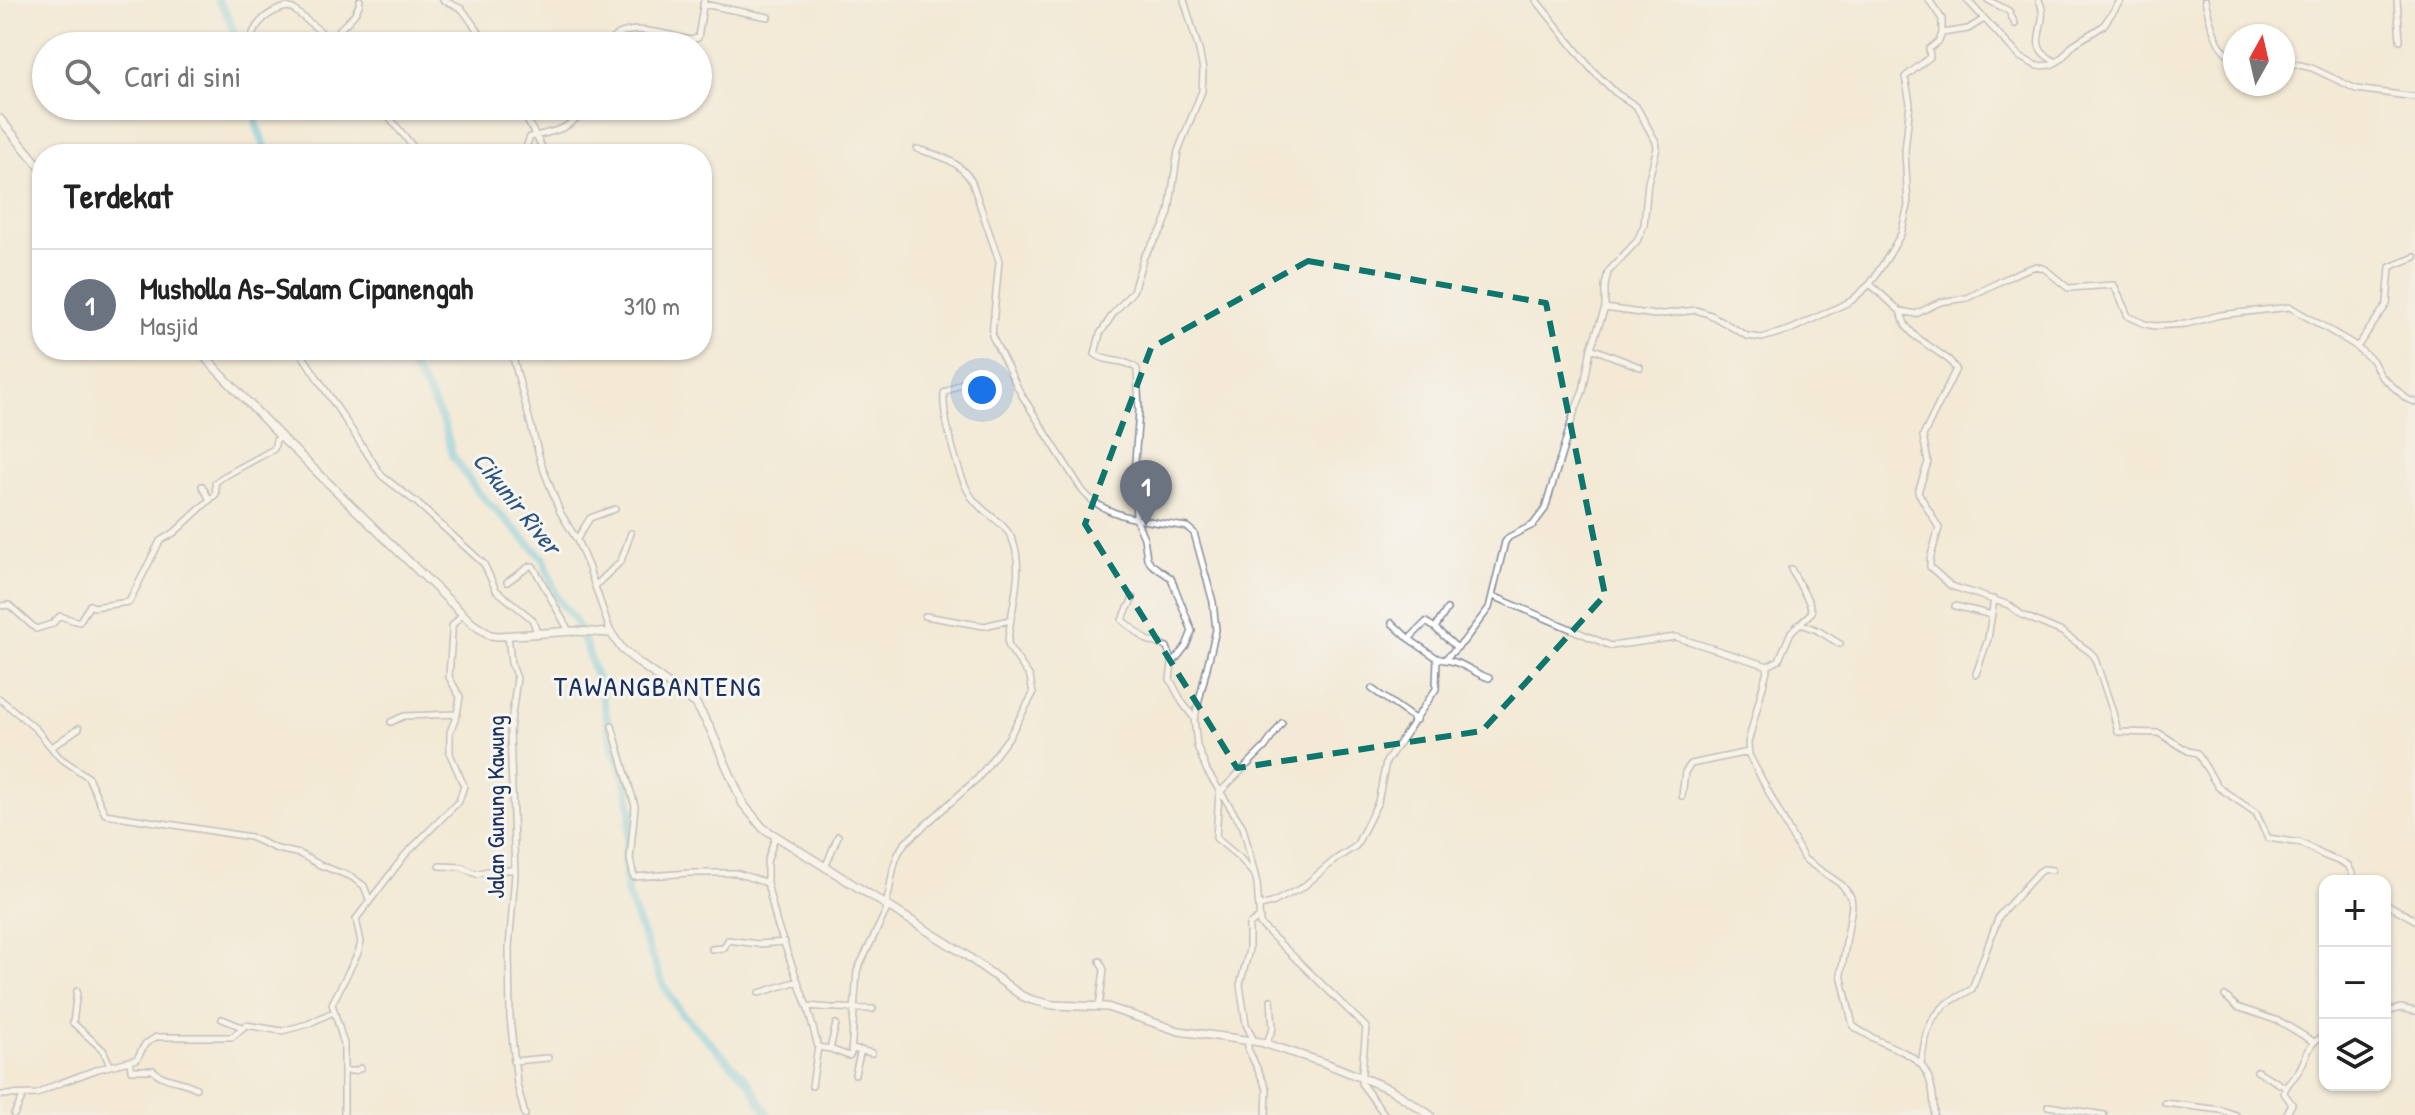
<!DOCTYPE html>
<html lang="id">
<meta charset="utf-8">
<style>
:root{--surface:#fff;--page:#f2f2f2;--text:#222;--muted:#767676;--line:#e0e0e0;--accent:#c8321e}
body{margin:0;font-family:"Patrick Hand",sans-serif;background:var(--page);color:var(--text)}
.controls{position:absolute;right:24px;bottom:24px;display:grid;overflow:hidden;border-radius:16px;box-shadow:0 2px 6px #0004}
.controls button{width:72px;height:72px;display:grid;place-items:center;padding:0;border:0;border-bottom:2px solid var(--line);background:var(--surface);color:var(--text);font:40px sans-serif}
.compass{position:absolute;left:2223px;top:24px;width:72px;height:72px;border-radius:50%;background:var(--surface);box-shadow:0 2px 6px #0004;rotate:8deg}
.you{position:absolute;left:982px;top:390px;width:28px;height:28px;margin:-20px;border:6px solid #fff;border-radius:50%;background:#1a73e8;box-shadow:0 0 0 12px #1a73e833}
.badge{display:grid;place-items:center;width:52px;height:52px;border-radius:50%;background:var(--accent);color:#fff;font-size:26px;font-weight:700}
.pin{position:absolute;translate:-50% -66px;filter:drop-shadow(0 2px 4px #0008)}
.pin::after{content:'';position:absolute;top:42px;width:28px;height:24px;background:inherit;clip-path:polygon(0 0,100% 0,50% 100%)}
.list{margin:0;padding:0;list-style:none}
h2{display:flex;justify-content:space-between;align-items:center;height:104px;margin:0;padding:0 32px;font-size:34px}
h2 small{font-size:26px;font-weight:400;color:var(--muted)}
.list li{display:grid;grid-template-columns:52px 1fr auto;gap:24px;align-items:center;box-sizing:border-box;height:112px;padding:0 32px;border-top:2px solid var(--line)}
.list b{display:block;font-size:30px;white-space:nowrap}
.list p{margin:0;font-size:26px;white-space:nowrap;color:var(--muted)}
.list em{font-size:26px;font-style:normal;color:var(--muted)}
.icon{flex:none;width:44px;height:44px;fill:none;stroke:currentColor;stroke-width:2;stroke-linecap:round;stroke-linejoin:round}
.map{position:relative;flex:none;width:2415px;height:1115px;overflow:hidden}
.search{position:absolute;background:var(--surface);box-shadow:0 2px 6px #0004;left:32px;top:32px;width:680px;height:88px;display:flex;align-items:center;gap:20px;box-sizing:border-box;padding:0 28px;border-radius:44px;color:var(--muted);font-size:30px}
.panel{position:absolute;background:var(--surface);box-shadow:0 2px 6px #0004;left:32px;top:144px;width:680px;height:216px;border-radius:32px}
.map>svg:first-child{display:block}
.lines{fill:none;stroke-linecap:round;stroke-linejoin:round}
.river{stroke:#62c5e0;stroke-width:8}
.minor-casing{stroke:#878c9a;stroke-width:8}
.tertiary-casing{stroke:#878c9a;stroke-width:10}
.minor{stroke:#fff;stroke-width:5}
.tertiary{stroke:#fff;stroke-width:7}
.marked{fill:none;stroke:#0f766e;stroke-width:6;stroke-dasharray:16 10;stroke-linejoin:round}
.labels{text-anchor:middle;stroke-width:6;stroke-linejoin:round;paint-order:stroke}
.street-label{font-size:24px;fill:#1b2f5e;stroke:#f6f6f2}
.water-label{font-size:26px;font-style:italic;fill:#2d547e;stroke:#f6f6f2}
.quarter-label{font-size:28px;letter-spacing:2px;fill:#1b2f5e;stroke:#f6f6f2}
</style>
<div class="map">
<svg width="2415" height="1115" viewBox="0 0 2415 1115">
<rect width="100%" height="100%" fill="#f6f6f2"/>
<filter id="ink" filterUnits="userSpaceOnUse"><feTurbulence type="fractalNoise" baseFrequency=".0125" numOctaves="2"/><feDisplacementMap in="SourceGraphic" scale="16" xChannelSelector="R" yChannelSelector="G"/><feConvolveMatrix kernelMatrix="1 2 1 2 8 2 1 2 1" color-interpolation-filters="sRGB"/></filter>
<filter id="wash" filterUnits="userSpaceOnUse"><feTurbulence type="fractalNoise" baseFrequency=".006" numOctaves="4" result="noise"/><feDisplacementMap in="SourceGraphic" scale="32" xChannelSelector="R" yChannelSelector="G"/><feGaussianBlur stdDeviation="1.8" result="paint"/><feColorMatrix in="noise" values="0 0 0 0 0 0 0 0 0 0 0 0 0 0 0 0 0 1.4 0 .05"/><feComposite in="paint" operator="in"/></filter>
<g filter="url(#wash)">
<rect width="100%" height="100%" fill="#f3e9d6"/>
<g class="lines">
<path class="river" d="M218,0L228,16L238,46
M254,106L257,126L268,154
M401,350L428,392L445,426L452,455L478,492L543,558L558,599L574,619L587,648L603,700L615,754L628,787L631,812L625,858L627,892L640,928L664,986L682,1014L749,1082L768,1115"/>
</g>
</g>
<g filter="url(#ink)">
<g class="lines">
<g class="minor-casing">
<path id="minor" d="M443,0L462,9L489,46
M1184,0L1199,50L1203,70L1202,91L1178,151L1169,212L1163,228L1144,256L1133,291L1113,314L1100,334L1095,354C1107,364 1126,358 1137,369L1139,411L1134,474L1136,519L1144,538L1147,558L1151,564L1171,578L1192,631L1186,646L1172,664L1170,679L1182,702L1194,718L1197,746L1207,771L1243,827L1257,883L1260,924L1366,1027L1361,1083L1385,1115
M1536,0L1592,70L1616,93L1636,106L1656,142L1657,148L1648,182L1644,225L1637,241L1608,272L1605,286V308
M1929,0L1942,19V33
M1967,0L2020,57L2037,66L2051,65L2060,60L2074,44L2103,26L2121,0
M1988,0L2009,11L2015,24
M2039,0C2052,27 2020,46 2057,62
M2205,0C2209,17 2216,53 2235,57
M2397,0L2400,40
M703,4L768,17
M251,38C257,21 270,11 287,7L293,9L331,40
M331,46C333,27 358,21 360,0
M607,46C622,18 666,35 691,40L698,38L704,0
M2283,61L2312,68L2356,89L2415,97
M380,106L419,154
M519,106L546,154
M917,149C940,156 959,160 972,182L999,261L992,336L1021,394L1082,490C1105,520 1153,521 1187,527L1194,533L1213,602L1216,630L1195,717
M527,154V144L530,137C553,132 574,129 585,106
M1870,284L1900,311L1906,326L1915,336L1949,360L1956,369L1923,436L1928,462L1918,492L1939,528L1930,559V567L1951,586L2009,605L2022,615L2062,632L2090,652L2094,656L2112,709L2118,732L2159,733L2188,751L2197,753L2218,787L2256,813L2268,838L2301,843L2325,856L2348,865L2356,881
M1901,311L1916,314L1940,302L1967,298L2019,272L2036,266L2045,269L2068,288L2114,285L2128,316L2145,324L2155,326L2186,324L2220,315L2290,307L2353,344L2372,360L2381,376L2407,399L2415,402
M2357,347L2387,304L2390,267L2415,257
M1591,348L1640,367
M299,350L382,476L416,502L484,564L496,590L532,619L538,635
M511,350L541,463L560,512L577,540L588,566L611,633
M202,486L210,500
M577,539L590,518L615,509
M507,582L530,566H533L569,631
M595,586L621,561L631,533
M1493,596L1611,646L1676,637L1768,666L1779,660L1791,632L1812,612L1809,602L1791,569
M1133,598L1122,620L1147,640L1167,647L1172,662
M0,606L9,605L36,629L52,624L60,616L79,622L90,605L94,607L129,602L160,541L175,532L216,494L215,483L221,478L274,449L276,440L282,438
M1955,606L1992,615
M1447,609L1435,628L1456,647
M925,616L984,626L1010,620
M1392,623L1409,639L1437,658
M1802,624L1817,630L1840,644
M508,636L511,663L517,678L510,730L515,874L509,948L510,1017L517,1084L525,1115
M1409,639L1426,622L1435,628
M1445,660C1461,661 1473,673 1489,678
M1768,666L1748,743L1749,755L1804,859L1842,885L1851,897L1852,906L1841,974L1853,1026C1898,1058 1935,1045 1934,1115
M1976,674L1988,639L1994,599
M1372,689L1416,720
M0,699L36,729L59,757L88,777L105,814L250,837L277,849L300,854L320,865L352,877L364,886L369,899
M391,722L404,716L457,714
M612,726L635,806L630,859L634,877L690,873H736L767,883
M52,747L79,728
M1682,796L1685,772L1691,764L1748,752
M775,837L767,862V883L777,924L808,1009L818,1047L812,1086
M440,866L462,867L476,874L491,870H515
M825,868L838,836
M1255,876L1240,858L1216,838L1219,793L1265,747L1282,723
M2385,903L2415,920
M886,904C893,882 890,862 905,843L978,778L1009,737L1033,694L1030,677L1009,647L1008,642C1010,611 1024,574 1014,544C1007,522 986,516 973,499C959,481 942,415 944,393L969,379
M1260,906L1272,903L1303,887L1336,859L1356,846L1378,802L1386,762L1436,689L1437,658L1444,660L1463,642L1489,608L1505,542L1509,537L1533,525L1545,509L1574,413L1583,391L1591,348L1605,308L1655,315L1696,310L1711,315L1747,336L1762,338L1792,329L1851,301L1870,284L1889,255L1901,234L1908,206L1905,151L1910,103L1905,77L1930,57L1929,49L1939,41L1942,33L1968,29L1984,19
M712,949L724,948L728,940L758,944L785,942
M77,991L73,1023L103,1050L110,1065
M759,993L798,981
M2225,996L2237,1007L2281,1022L2314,1042L2325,1035
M807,1006L832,1008
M1099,1007L1104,970L1100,961
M836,1008L873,1009
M2385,1013L2400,1008L2415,1011
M222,1019L242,1027
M1248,1041V1049L1267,1089L1266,1115
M1254,1041L1246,1024L1240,985L1249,950V925L1260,917
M1266,1044L1273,1028L1271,1000
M818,1047L830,1049L836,1024
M830,1049L849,1056L851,1054L857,971L888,907
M852,1049L872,1053
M513,1061L548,1058
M130,1062L131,1070H153C163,1081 182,1080 196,1088
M1921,1063L1926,1034L1934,1017L1946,1004L1972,989L1999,916L2039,872L2044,869L2052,870
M345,1071H355L361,1068
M2257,1071L2285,1087
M855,1074L861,1050
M0,1095L37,1094L55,1085L98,1069L137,1059L145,1044L156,1037H232L246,1025L282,1031L308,1024L333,1012
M2165,1103L2221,1110L2236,1115
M2048,1106L2104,1115
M14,1115L23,1096
M344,1115V1044L332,1004L358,953L361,942L356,919L405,855L459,801L464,786L450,754V732L457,714L460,697L449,677L452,633V626L462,614
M2286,1115L2292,1104L2284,1093C2286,1083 2293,1080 2298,1072C2305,1061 2306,1052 2314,1042"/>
</g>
<g class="tertiary-casing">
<path id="tertiary" d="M0,119L42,169
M198,350L282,438L473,624L490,635L498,636L574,631L611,633L622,649L640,664L696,704L710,728L743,804L763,828L963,953L1022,996L1032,1000L1053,1005L1107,1007L1179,1031L1260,1042L1325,1063L1390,1089L1430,1115"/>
</g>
<use href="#minor" class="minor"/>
<use href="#tertiary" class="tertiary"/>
</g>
</g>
<path d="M0 0H2415V1115H0ZM1308,261L1546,303L1605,595L1482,731L1237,768L1085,524L1151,348Z" fill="#f3e9d6" fill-opacity=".55" fill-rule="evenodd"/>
<path class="marked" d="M1308,261L1546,303L1605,595L1482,731L1237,768L1085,524L1151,348Z"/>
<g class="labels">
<g class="street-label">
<text transform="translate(496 807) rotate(-90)" y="8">Jalan Gunung Kawung</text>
</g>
<g class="water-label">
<text transform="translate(517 503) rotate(51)" y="9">Cikunir River</text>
</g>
<g class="quarter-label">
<text x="658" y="696">TAWANGBANTENG</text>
</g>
</g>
</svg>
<div class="controls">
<button>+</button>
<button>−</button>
<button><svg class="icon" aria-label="layers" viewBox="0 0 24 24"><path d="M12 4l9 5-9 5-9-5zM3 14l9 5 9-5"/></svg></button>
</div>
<svg class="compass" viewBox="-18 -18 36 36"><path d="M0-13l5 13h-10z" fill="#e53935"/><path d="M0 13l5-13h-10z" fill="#767676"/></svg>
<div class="you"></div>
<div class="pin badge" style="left:1146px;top:526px;background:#6b7280">1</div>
<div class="search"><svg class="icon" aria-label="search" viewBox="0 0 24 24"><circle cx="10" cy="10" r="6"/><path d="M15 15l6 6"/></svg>Cari di sini</div>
<section class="panel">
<h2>Terdekat<small></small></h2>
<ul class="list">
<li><span class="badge" style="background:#6b7280">1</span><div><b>Musholla As-Salam Cipanengah</b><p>Masjid</p></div><em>310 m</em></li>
</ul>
</section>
</div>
